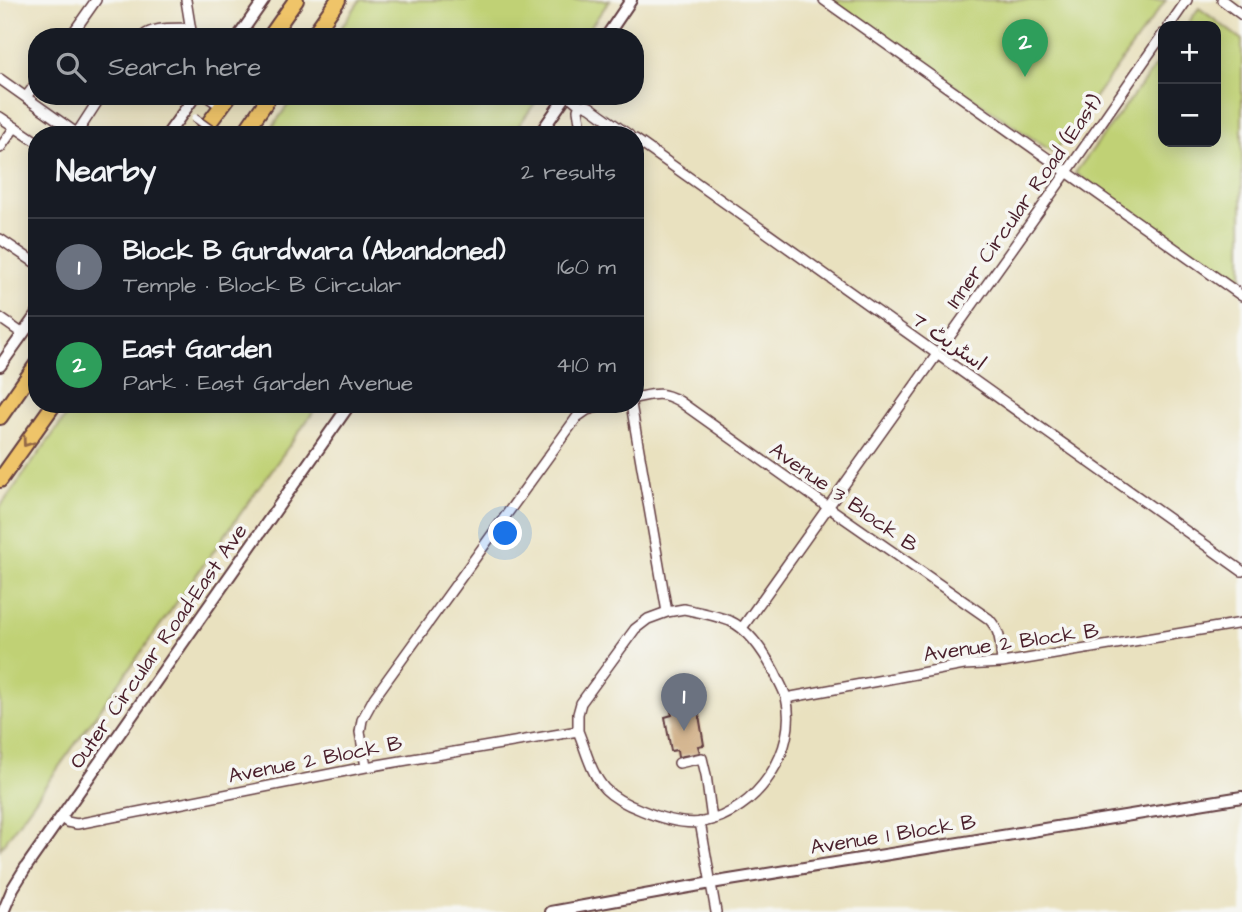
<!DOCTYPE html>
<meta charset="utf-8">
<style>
:root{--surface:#171b24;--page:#20242c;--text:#f1f3f6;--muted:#9ea1a6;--line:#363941;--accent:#d690ce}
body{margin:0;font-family:"Architects Daughter","Playpen Sans Arabic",sans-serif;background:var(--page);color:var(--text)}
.controls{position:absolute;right:21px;top:21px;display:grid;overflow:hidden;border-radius:14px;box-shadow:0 4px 18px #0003}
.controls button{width:63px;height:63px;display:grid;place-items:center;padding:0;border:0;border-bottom:2px solid var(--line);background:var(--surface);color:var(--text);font:35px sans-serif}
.you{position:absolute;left:506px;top:534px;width:24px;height:24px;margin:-18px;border:5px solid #fff;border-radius:50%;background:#1a73e8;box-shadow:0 0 0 10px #1a73e833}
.badge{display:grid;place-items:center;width:46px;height:46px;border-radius:50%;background:var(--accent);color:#fff;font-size:23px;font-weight:700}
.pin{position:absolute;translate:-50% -58px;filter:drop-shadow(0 2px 4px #0008)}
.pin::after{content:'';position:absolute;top:37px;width:24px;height:21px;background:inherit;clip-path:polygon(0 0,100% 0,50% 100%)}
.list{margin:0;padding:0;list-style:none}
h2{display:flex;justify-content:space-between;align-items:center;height:91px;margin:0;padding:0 28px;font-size:30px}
h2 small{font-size:23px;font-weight:400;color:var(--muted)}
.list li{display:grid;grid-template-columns:46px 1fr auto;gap:21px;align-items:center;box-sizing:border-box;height:98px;padding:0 28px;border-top:2px solid var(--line)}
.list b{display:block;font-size:26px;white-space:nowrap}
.list p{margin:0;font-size:23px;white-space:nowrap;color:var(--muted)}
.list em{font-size:23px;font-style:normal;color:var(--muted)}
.icon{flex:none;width:38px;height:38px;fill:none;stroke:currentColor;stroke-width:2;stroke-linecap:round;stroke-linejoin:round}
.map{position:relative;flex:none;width:1242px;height:912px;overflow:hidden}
.search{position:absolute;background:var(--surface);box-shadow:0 4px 18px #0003;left:28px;top:28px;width:616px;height:77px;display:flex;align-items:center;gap:18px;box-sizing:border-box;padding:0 24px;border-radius:28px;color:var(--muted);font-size:26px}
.panel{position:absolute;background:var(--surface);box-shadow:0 4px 18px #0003;left:28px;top:126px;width:616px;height:287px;border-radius:28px}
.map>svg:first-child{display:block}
.green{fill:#c0d174;stroke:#857850;stroke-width:2}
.building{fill:#caa373}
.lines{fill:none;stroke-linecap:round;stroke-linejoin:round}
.pedestrian-casing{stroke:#623c41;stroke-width:10}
.minor-casing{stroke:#623c41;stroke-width:12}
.tertiary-casing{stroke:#623c41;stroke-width:14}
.primary-casing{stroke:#623c41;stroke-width:18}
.pedestrian{stroke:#fff;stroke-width:7}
.minor{stroke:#fff;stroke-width:9}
.tertiary{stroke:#fff;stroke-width:10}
.primary{stroke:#efc469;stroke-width:14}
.pedestrian-bridge-casing{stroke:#623c41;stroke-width:10;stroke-linecap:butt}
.pedestrian-bridge{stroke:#fff;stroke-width:7}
.oneway{stroke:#946947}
.labels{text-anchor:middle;stroke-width:7;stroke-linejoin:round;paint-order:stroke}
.street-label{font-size:21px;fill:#4a1f2b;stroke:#f6f6f2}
</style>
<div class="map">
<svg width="1242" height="912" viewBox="0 0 1242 912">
<rect width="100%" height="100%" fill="#f6f6f2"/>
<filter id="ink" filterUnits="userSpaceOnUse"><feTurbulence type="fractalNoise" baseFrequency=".0143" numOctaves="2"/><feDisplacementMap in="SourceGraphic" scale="14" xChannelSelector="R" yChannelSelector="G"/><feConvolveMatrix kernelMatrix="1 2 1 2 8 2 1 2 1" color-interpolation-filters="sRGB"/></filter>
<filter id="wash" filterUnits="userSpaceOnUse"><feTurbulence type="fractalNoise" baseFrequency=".00686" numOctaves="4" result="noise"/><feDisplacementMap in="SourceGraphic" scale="28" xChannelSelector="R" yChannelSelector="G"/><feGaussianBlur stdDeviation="1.57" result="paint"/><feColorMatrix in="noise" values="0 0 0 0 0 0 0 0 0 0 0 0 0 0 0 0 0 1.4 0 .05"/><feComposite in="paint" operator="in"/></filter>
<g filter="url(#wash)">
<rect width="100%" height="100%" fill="#e9e1bf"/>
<path class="green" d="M360,0H610L583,37H335Z
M827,0H1166L1054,153Z
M1199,8L1242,40V287L1075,173L1163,56V142H1216V26H1186Z
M294,96H540L512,135H267Z
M75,404H319L0,849V507Z"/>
<g id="blocks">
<path class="building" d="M690,704L691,711L698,709L704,745L698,746L700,753L678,757L677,750L671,751L665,717L672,715L670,708Z"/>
</g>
</g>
<g filter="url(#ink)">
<use href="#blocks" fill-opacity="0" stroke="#623c41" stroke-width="2"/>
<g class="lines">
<g class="pedestrian-casing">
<path id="pedestrian" d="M209,99L221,107"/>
</g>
<g class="minor-casing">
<path id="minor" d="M186,0L192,37
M824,0L1242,296
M1222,0L1242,15
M1169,26L1187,0
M70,37L96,0
M142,37C153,26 175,29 190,28
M0,79L79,135
M569,96L580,105H585L590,107L629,135
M26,97L37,82
M580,105L578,110L582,135
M0,117L37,142
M77,133L101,96
M635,139L1242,571
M0,148L15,127
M0,239L37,264
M0,318L23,334
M635,398C655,394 660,391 679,401L828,507L989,619C1002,633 1000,644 1002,663
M631,404L667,612
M684,609C699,612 715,615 730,621C750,630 765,654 775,673C778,680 783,688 786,697C799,750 757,812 703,822C683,825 660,818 641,810C628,805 615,799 605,789C591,774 586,750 578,731V714L581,703L635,629L648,619L667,612Z
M742,628L1067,172L1163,34
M786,698L964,665L1002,663L1242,623
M679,763L702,758L706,775L712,820
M366,767L360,732L362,720L374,698L577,417L587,410L610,404
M62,818L67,822L77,824L366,767L578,731
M700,822L716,912"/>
</g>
<g class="tertiary-casing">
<path id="tertiary" d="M238,37L264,0
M606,37L631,0
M167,135L195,96
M539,135L566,96
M0,366L37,314
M3,912L13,888L26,867L350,404
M551,912L711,883L1242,797"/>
</g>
<g class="primary-casing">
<path id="primary" d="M270,37L296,0
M312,37L338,0
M200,135L229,96
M243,135L270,96
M0,417L37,364
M0,480L54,404"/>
</g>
<use href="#pedestrian" class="pedestrian"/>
<use href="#minor" class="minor"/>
<use href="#tertiary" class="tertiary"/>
<use href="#primary" class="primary"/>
<g class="pedestrian-bridge-casing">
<path id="pedestrian-bridge" d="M195,118L219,135"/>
</g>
<use href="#pedestrian-bridge" class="pedestrian-bridge"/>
</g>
<defs><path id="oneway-chevron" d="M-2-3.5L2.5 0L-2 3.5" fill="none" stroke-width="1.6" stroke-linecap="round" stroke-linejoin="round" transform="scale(1.75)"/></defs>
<use class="oneway" href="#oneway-chevron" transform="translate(27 442) rotate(126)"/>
</g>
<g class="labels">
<g class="street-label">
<text transform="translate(1024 201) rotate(-55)" y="7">Inner Circular Road (East)</text>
<text transform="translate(949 341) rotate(35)" y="7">اسٹریٹ 7</text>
<text transform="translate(844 497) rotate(35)" y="7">Avenue 3 Block B</text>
<text transform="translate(1011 642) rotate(-8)" y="7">Avenue 2 Block B</text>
<text transform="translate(158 646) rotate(-55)" y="7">Outer Circular Road-East Ave</text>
<text transform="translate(315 759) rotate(-11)" y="7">Avenue 2 Block B</text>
<text transform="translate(893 834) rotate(-9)" y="7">Avenue 1 Block B</text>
</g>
</g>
</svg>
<div class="controls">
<button>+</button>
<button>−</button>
</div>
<div class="you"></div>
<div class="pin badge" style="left:684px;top:731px;background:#6b7280">1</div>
<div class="pin badge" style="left:1025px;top:77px;background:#2e9e5b">2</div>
<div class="search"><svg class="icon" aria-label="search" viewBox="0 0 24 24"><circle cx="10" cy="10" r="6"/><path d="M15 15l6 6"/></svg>Search here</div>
<section class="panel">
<h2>Nearby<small>2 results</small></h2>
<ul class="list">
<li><span class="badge" style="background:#6b7280">1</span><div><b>Block B Gurdwara (Abandoned)</b><p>Temple · Block B Circular</p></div><em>160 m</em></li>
<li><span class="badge" style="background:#2e9e5b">2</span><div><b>East Garden</b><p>Park · East Garden Avenue</p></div><em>410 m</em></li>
</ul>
</section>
</div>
